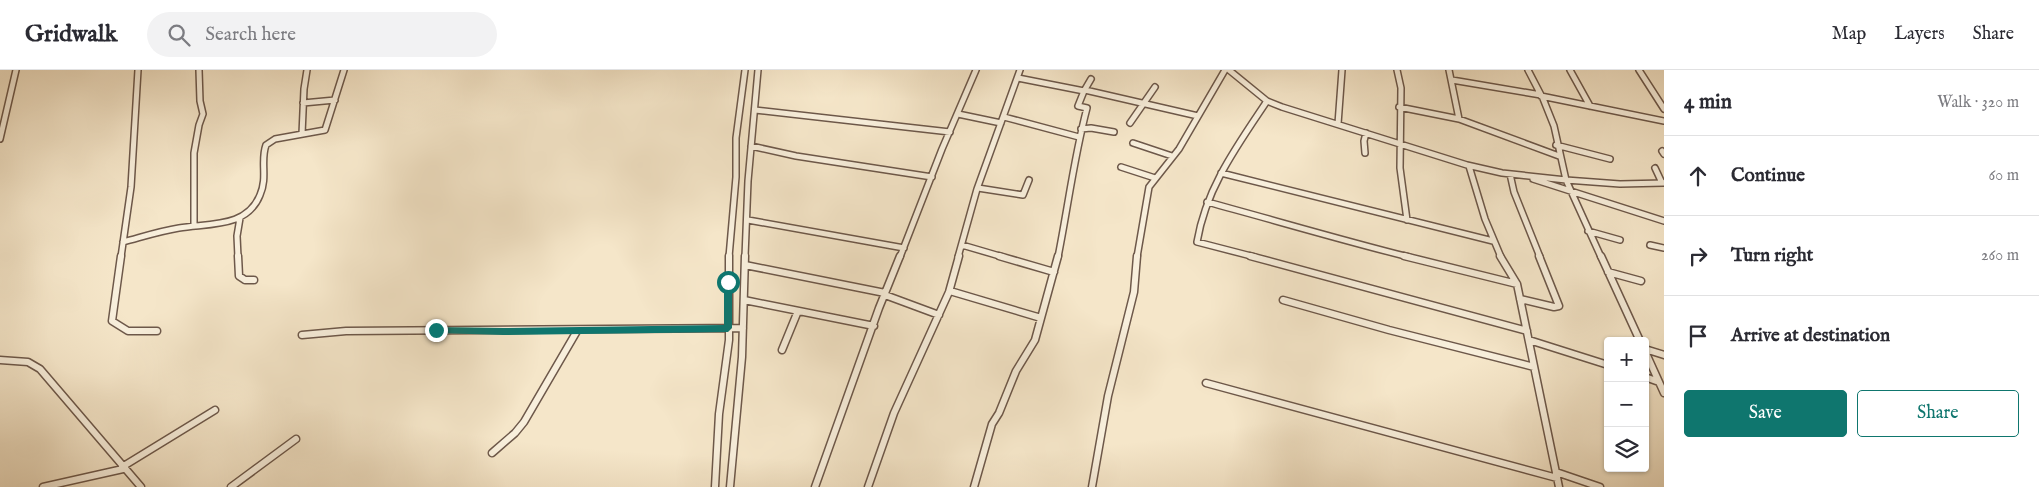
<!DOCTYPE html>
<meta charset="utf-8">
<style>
:root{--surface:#fff;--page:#f2f2f3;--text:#2b2b33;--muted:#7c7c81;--line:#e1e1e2;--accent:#0f766e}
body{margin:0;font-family:"IM FELL English",serif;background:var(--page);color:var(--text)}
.controls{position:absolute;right:15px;bottom:15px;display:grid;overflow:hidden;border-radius:5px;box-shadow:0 1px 4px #0004}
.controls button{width:45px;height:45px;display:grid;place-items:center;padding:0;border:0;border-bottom:1px solid var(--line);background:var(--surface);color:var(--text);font:25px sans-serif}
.stop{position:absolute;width:15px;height:15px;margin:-11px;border:4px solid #0f766e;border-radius:50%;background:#fff}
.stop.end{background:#0f766e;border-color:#fff;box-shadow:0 1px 5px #0008}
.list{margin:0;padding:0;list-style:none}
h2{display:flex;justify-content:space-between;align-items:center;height:65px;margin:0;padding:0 20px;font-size:21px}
h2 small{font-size:16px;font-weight:400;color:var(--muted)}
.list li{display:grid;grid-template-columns:32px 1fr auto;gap:15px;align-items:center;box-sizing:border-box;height:80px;padding:0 20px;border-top:1px solid var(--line)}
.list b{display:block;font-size:19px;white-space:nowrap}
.list em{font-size:16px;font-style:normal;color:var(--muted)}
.actions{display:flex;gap:10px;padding:15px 20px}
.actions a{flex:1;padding:11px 0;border:1px solid var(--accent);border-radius:5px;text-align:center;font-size:18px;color:var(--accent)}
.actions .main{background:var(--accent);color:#fff}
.icon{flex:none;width:28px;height:28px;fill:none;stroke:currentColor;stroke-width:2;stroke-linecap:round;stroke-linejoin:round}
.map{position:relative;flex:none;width:1664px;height:417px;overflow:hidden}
header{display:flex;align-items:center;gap:30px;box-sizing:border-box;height:70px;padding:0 25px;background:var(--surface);border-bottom:1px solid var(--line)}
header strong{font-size:24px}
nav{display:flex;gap:28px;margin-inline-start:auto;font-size:18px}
.search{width:350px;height:45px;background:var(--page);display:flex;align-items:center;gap:12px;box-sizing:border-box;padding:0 18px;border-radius:28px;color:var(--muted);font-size:19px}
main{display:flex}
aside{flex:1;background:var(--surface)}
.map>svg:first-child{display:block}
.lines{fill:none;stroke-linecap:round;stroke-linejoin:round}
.minor-far1-casing{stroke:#6d584a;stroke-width:8}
.minor-casing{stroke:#6d584a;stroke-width:9}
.minor-far1{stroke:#f8efdc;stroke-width:5}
.minor{stroke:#f8efdc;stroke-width:6}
.route{fill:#0f766e}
</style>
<header>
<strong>Gridwalk</strong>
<div class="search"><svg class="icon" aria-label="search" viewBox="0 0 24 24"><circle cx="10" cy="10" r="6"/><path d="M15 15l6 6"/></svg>Search here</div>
<nav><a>Map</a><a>Layers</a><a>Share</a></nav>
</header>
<main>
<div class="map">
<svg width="1664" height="417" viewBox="0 0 1664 417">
<rect width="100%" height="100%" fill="#f5e6c9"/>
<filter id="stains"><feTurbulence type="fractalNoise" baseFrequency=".004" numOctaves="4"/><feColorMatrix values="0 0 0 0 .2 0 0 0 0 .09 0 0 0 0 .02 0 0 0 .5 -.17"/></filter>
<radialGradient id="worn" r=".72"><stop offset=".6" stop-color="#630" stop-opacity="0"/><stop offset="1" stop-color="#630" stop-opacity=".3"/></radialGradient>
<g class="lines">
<g class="minor-far1-casing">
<path id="minor-far1" d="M1229,0L1267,31L1282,37L1467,95L1502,103L1566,110L1601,187
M1397,0L1401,18L1400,98L1407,150
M1570,0L1590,36
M1639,0L1664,39
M1018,8L1084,21L1078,36L1087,38C1074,87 1068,137 1058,187
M1452,10L1541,25L1528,0
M1085,20L1198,46
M1084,21L1091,9
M1541,26L1664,51
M1542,26L1554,56L1566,110L1620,114L1664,113
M303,33L335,30
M1399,37L1459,49L1449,0
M755,40L950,62
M958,44L1001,53
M1004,47L1079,67
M1459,49L1559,86
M1130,53L1155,17
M1338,54L1342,0
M1081,59L1091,58L1114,62
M302,64L304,19L307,0
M0,69L16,0
M1133,73L1172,86
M1556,75L1610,89
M751,76L796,86L932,107
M1662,81L1664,84
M1365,83L1364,71L1366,63
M1469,96L1485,149L1501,187
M1121,97L1155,108
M1655,98L1662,113
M1221,103L1493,171
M1510,104L1514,122L1540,187
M1533,109L1664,151
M978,118L1023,125L1029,110
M1207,132C1274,150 1341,170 1409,187
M748,150L904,178
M194,156V83L199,55L203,44L200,31L199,0
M1588,161L1620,170
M123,172C142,167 160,161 179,158C209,153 247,158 260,125C268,107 260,91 266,75L275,69L325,60L344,0
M962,175L1003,187
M1650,175L1664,178
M121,187L131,117L138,0
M238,187L237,166L240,148
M729,187L736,107V68L745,0
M745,187L748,111L758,0
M900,187L942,79L976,0
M958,187L977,119L1020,0
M1137,187L1149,117L1179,79L1225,0
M1255,187L1197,172C1206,118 1237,76 1267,31"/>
</g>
<g class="minor-casing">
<path id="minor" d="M121,186L112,251L128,261H157
M238,186L239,206L245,210H254
M999,186L1054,202
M1250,186L1527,261
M1404,186L1517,214
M1500,186L1517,214L1559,417
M1601,186L1640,271
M745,195L885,223
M1608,202L1641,211
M950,221L1041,248
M885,225L939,245
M1520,229L1554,237L1559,236L1539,186
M744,230L874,256
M1283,230L1389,260L1534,297
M302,265L346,261L743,258
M1529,270L1608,295
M1645,279L1664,285
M782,280L798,241
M1645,281L1664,323
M0,290L28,292L40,299L141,417
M1645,307L1659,312
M1206,313L1557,408
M492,383L515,363L524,352L577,261
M122,397L215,340
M1556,402L1600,417
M43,417L123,399
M231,417L296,369
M715,417L719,344L729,270V186
M730,417L742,287L745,186
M815,417L879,238L900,186
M868,417L894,343L949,222L959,186
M974,417L992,354L999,343L1016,301L1035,270L1058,186
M1092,417L1108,326L1134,222L1137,186"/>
</g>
<use href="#minor-far1" class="minor-far1"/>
<use href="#minor" class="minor"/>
</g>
<path class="route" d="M728,209L732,212V258L728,262L503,265L436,263L431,260L436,257L503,258L724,255V212Z"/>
<rect width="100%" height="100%" filter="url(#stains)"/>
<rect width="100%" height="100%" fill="url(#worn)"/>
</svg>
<div class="controls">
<button>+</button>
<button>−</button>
<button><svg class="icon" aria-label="layers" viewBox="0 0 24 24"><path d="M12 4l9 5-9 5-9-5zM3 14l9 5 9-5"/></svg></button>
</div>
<div class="stop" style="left:728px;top:212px"></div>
<div class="stop end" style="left:436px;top:260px"></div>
</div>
<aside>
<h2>4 min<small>Walk · 320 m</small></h2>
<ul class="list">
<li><svg class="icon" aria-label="ahead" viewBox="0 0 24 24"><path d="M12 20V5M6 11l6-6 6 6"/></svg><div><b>Continue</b></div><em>60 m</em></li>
<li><svg class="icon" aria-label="right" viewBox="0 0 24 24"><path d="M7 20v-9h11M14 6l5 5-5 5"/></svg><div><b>Turn right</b></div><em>260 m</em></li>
<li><svg class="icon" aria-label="arrive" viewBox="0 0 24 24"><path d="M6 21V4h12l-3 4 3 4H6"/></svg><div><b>Arrive at destination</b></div></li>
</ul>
<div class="actions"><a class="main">Save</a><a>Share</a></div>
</aside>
</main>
